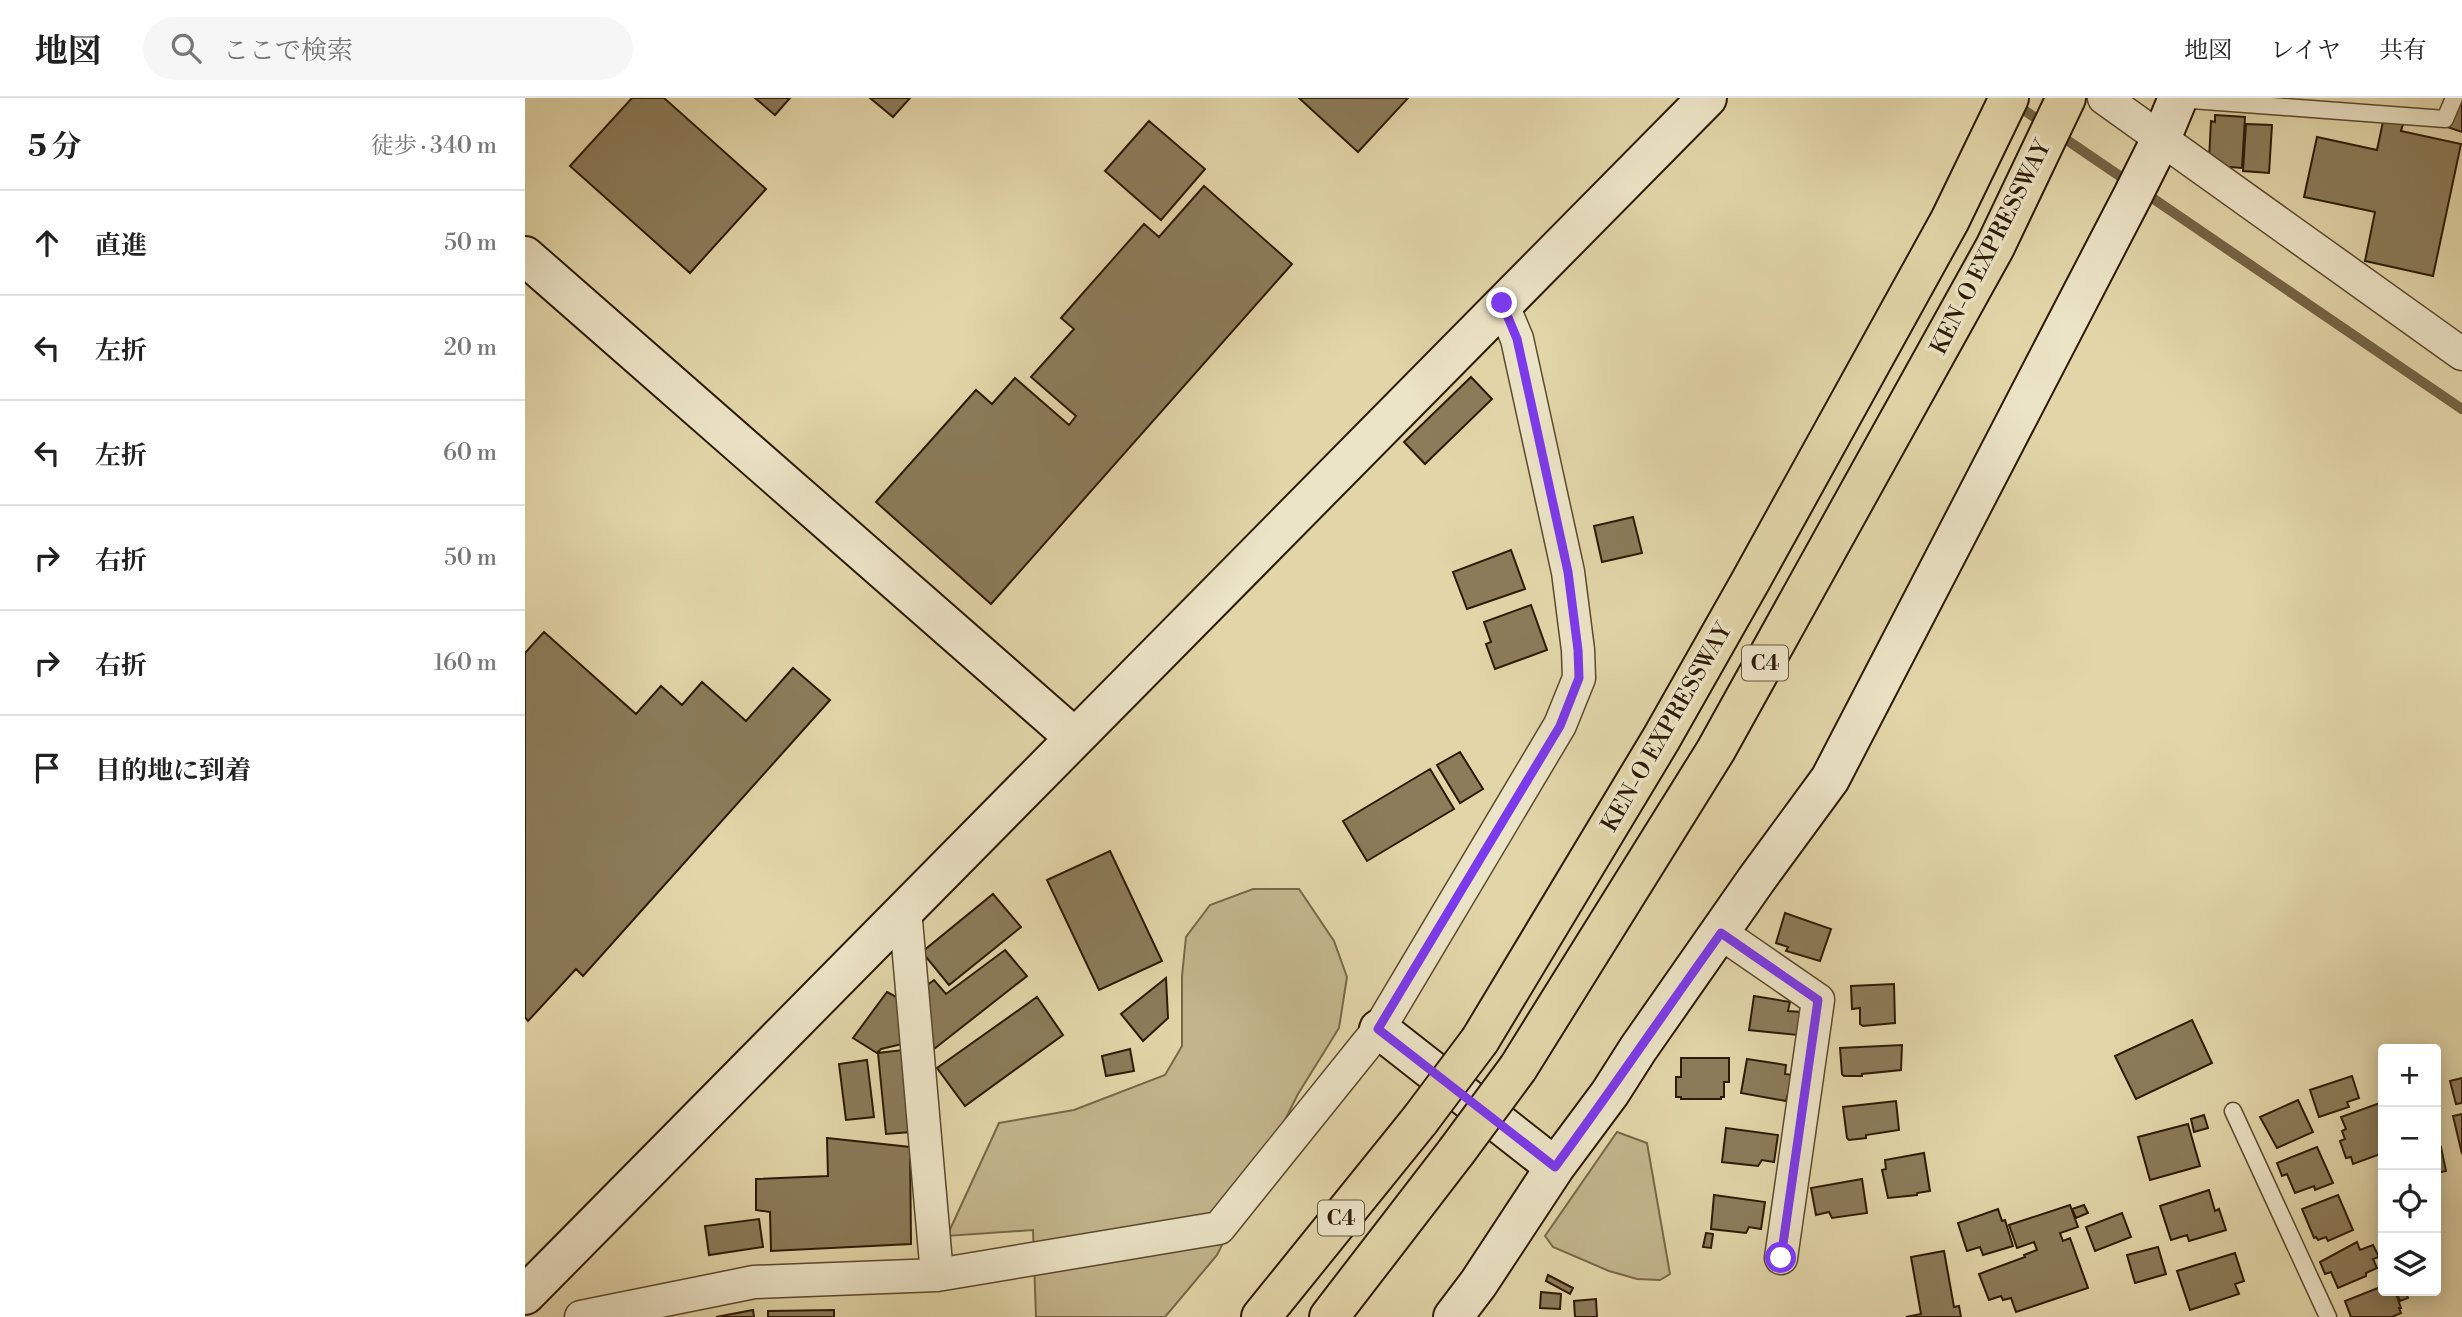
<!DOCTYPE html>
<html lang="ja">
<meta charset="utf-8">
<style>
:root{--surface:#fff;--page:#f6f6f6;--text:#222;--muted:#767676;--line:#e0e0e0}
body{margin:0;font-family:"Libre Bodoni","Noto Serif JP",serif;background:var(--page);color:var(--text)}
.controls{position:absolute;right:21px;bottom:21px;display:grid;overflow:hidden;border-radius:7px;box-shadow:0 4px 18px #0003}
.controls button{width:63px;height:63px;display:grid;place-items:center;padding:0;border:0;border-bottom:2px solid var(--line);background:var(--surface);color:var(--text);font:35px sans-serif}
.stop{position:absolute;width:21px;height:21px;margin:-16px;border:5px solid #7c3aed;border-radius:50%;background:#fff}
.stop.end{background:#7c3aed;border-color:#fff;box-shadow:0 2px 7px #0008}
.list{margin:0;padding:0;list-style:none}
h2{display:flex;justify-content:space-between;align-items:center;height:91px;margin:0;padding:0 28px;font-size:30px}
h2 small{font-size:23px;font-weight:400;color:var(--muted)}
.list li{display:grid;grid-template-columns:46px 1fr auto;gap:21px;align-items:center;box-sizing:border-box;height:105px;padding:0 28px;border-top:2px solid var(--line)}
.list b{display:block;font-size:26px;white-space:nowrap}
.list em{font-size:23px;font-style:normal;color:var(--muted)}
.icon{flex:none;width:38px;height:38px;fill:none;stroke:currentColor;stroke-width:2;stroke-linecap:round;stroke-linejoin:round}
.map{position:relative;flex:none;width:1937px;height:1219px;overflow:hidden}
header{display:flex;align-items:center;gap:42px;box-sizing:border-box;height:98px;padding:0 35px;background:var(--surface);border-bottom:2px solid var(--line)}
header strong{font-size:33px}
nav{display:flex;gap:38px;margin-inline-start:auto;font-size:24px}
.search{width:490px;height:63px;background:var(--page);display:flex;align-items:center;gap:18px;box-sizing:border-box;padding:0 24px;border-radius:38px;color:var(--muted);font-size:26px}
main{display:flex}
aside{flex:1;background:var(--surface)}
.map>svg:first-child{display:block}
.green{fill:#c3b68d;stroke:#786848;stroke-width:2}
.lines{fill:none;stroke-linecap:round;stroke-linejoin:round}
.stream{stroke:#746445;stroke-width:10}
.building{fill:#8b7c5a;stroke:#2c1a04;stroke-width:2}
.lane-casing{stroke:#5a492d;stroke-width:19}
.street-casing{stroke:#5a492d;stroke-width:35}
.secondary-casing{stroke:#2c1a04;stroke-width:42}
.highway-casing{stroke:#2c1a04;stroke-width:42}
.lane{stroke:#ece4c7;stroke-width:16}
.street{stroke:#ece4c7;stroke-width:32}
.secondary{stroke:#ece4c7;stroke-width:38}
.highway{stroke:#e2d6a9;stroke-width:38}
.highway-bridge-casing{stroke:#2c1a04;stroke-width:42;stroke-linecap:butt}
.highway-bridge{stroke:#e2d6a9;stroke-width:38}
.route{stroke:#7c3aed;stroke-width:9}
.labels{text-anchor:middle;stroke-width:7;stroke-linejoin:round;paint-order:stroke}
.shield{fill:#ece4c7;stroke:#66573e;stroke-width:2}
.shield-label{font-size:21px;font-weight:bold;fill:#2c1a04}
.street-label{font-size:23px;fill:#2c1a04;stroke:#ece4c7}
</style>
<header>
<strong>地図</strong>
<div class="search"><svg class="icon" aria-label="search" viewBox="0 0 24 24"><circle cx="10" cy="10" r="6"/><path d="M15 15l6 6"/></svg>ここで検索</div>
<nav><a>地図</a><a>レイヤ</a><a>共有</a></nav>
</header>
<main>
<aside>
<h2>5 分<small>徒歩 · 340 m</small></h2>
<ul class="list">
<li><svg class="icon" aria-label="ahead" viewBox="0 0 24 24"><path d="M12 20V5M6 11l6-6 6 6"/></svg><div><b>直進</b></div><em>50 m</em></li>
<li><svg class="icon" aria-label="left" viewBox="0 0 24 24"><path d="M17 20v-9H6M10 6l-5 5 5 5"/></svg><div><b>左折</b></div><em>20 m</em></li>
<li><svg class="icon" aria-label="left" viewBox="0 0 24 24"><path d="M17 20v-9H6M10 6l-5 5 5 5"/></svg><div><b>左折</b></div><em>60 m</em></li>
<li><svg class="icon" aria-label="right" viewBox="0 0 24 24"><path d="M7 20v-9h11M14 6l5 5-5 5"/></svg><div><b>右折</b></div><em>50 m</em></li>
<li><svg class="icon" aria-label="right" viewBox="0 0 24 24"><path d="M7 20v-9h11M14 6l5 5-5 5"/></svg><div><b>右折</b></div><em>160 m</em></li>
<li><svg class="icon" aria-label="arrive" viewBox="0 0 24 24"><path d="M6 21V4h12l-3 4 3 4H6"/></svg><div><b>目的地に到着</b></div></li>
</ul>
</aside>
<div class="map">
<svg width="1937" height="1219" viewBox="0 0 1937 1219">
<rect width="100%" height="100%" fill="#e2d6a9"/>
<filter id="stains"><feTurbulence type="fractalNoise" baseFrequency=".00286" numOctaves="4"/><feColorMatrix values="0 0 0 0 .2 0 0 0 0 .09 0 0 0 0 .02 0 0 0 .5 -.17"/></filter>
<radialGradient id="worn" r=".72"><stop offset=".6" stop-color="#630" stop-opacity="0"/><stop offset="1" stop-color="#630" stop-opacity=".3"/></radialGradient>
<path class="green" d="M728,791H774L809,843L822,879L814,930L773,996L692,1157L640,1219H511L508,1132L422,1138L474,1025L549,1012L640,977L657,948V878L661,839L685,807Z
M1092,1034L1122,1045L1145,1176L1135,1182L1112,1181L1084,1173L1028,1149L1020,1138Z"/>
<g class="lines">
<path class="stream" d="M1490,6L1521,27
M1533,36L1605,85
M1617,93L1937,311"/>
</g>
<path class="building" d="M107,0H139L241,91L165,175L45,68Z
M230,0H265L250,17Z
M345,0H385L368,19Z
M774,0H883L833,54Z
M1932,3L1937,5V34L1922,29Z
M1690,17L1720,19L1717,70L1692,68L1684,61L1686,23L1690,24Z
M1859,19L1879,23L1876,33L1936,46L1908,178L1840,163L1850,114L1779,99L1792,39L1852,52Z
M624,23L680,71L636,122L580,73Z
M1721,26L1747,27L1744,75L1718,73Z
M679,88L767,166L466,506L351,404L451,292L467,306L490,280L544,327L551,318L506,279L549,231L536,220L619,126L634,139Z
M946,279L967,301L900,366L879,344Z
M1108,419L1117,455L1077,464L1069,428Z
M986,452L1000,491L942,511L928,474Z
M1006,507L1022,552L970,571L961,546L966,544L959,524Z
M19,534L111,616L136,588L157,607L177,584L221,623L268,570L305,602L58,878L51,871L3,923L0,919V555Z
M935,654L958,691L935,705L912,667Z
M905,671L929,711L842,763L818,723Z
M585,753L637,863L574,892L522,782Z
M468,796L496,829L424,887L397,854Z
M1260,815L1306,831L1295,863L1261,853L1263,849L1251,845Z
M480,852L502,878L409,951L397,891L409,882L421,896Z
M641,880L643,920L618,943L596,916Z
M1369,886L1370,925L1338,928L1335,926V910L1327,911L1326,888Z
M362,894L375,901L377,946L356,951L352,955L328,940Z
M1229,898L1265,904L1263,913L1276,914L1273,937L1224,932Z
M512,899L538,937L440,1008L412,970Z
M1667,922L1687,965L1611,1001L1590,958Z
M1377,947L1376,972L1337,976V978H1319L1317,976L1315,950Z
M605,951L609,973L581,978L577,958Z
M378,952L386,1034L361,1036L353,955Z
M1156,960H1204V984H1199V999H1196V1001H1156V999H1151V979H1156Z
M1222,961L1261,967L1260,976L1268,977L1261,1003L1216,995Z
M342,962L349,1019L321,1022L314,966Z
M1827,978L1834,1000L1822,1004L1824,1009L1794,1019L1785,992Z
M1937,980V1005L1931,1006L1925,983Z
M1773,1002L1788,1034L1752,1050L1735,1019Z
M1371,1003L1374,1032L1341,1037V1040L1324,1042L1322,1040L1318,1009Z
M1858,1004V1055L1828,1066L1826,1059L1821,1060L1815,1043L1820,1041L1817,1033L1821,1031L1816,1019Z
M1937,1016V1056L1928,1018Z
M1679,1017L1683,1030L1669,1034L1666,1021Z
M1663,1026L1675,1068L1625,1082L1613,1039Z
M1201,1030L1253,1037L1249,1064L1237,1062L1233,1068L1197,1064Z
M302,1040L385,1049L386,1146L246,1153L245,1114L231,1112V1081L303,1078Z
M1792,1049L1808,1085L1790,1092L1789,1088L1770,1095L1762,1076L1757,1078L1752,1065Z
M1916,1049L1921,1073L1911,1075V1050Z
M1399,1055L1405,1093L1392,1095V1097L1363,1100L1357,1072L1361,1071L1360,1062Z
M1337,1081L1342,1115L1307,1120L1304,1114L1291,1117L1286,1090Z
M1684,1092L1690,1113L1694,1111L1701,1132L1664,1143L1662,1137L1646,1142L1635,1108Z
M1189,1097L1240,1104L1236,1131L1224,1129L1221,1135L1186,1131Z
M1813,1097L1828,1132L1803,1143L1801,1139L1793,1142L1791,1139L1789,1140L1777,1111Z
M1545,1107L1553,1129L1535,1135L1538,1143L1545,1140L1563,1190L1491,1214L1486,1200L1478,1202L1476,1198L1464,1202L1454,1176L1500,1159L1499,1157L1512,1152L1509,1144L1492,1150L1484,1127Z
M1559,1107L1563,1115L1551,1120L1547,1111Z
M1473,1111L1477,1123L1480,1122L1488,1148L1458,1157L1455,1149L1442,1153L1433,1125Z
M1597,1115L1606,1139L1570,1153L1561,1129Z
M234,1121L238,1149L184,1157L180,1128Z
M1181,1135L1188,1136L1186,1150L1178,1149Z
M1832,1144L1835,1152L1848,1147L1854,1159L1848,1161L1852,1170L1841,1175V1178L1813,1190L1806,1174L1800,1176L1795,1164Z
M1633,1149L1641,1176L1610,1185L1602,1157Z
M1419,1153L1429,1209L1434,1208L1436,1219H1381L1396,1216L1386,1159Z
M1710,1155L1719,1183L1710,1186L1714,1196L1665,1212L1652,1173Z
M1023,1177L1048,1190L1045,1196L1021,1183Z
M1858,1188V1193H1870L1876,1210H1874L1876,1215L1867,1219H1826L1820,1203Z
M1871,1193H1880L1883,1200L1875,1203Z
M1016,1194L1036,1196L1035,1211L1015,1210Z
M1071,1201L1072,1219H1050L1049,1203Z
M228,1212L229,1219H191Z
M309,1212V1219H243V1213Z"/>
<g class="lines">
<g class="lane-casing">
<path id="lane" d="M1653,1L1920,21L1929,0
M1708,1013L1803,1219"/>
</g>
<g class="street-casing">
<path id="street" d="M1579,0L1937,256
M380,811L412,1177
M1196,835L1293,902L1256,1160
M56,1219L229,1184L412,1177L694,1130L854,931L1035,627L1054,580L1053,552L1043,474L992,241L977,205"/>
</g>
<g class="secondary-casing">
<path id="secondary" d="M0,158L550,640
M854,931L1030,1069
M0,1197L1182,0
M928,1219L953,1186L1030,1069L1085,995L1113,951L1231,782L1305,681L1607,99L1636,41L1653,0"/>
</g>
<g class="highway-casing">
<path id="highway" d="M955,942L1136,641L1225,484L1425,122L1484,0
M993,970L1191,652L1470,149L1541,0
M736,1219L895,1022
M804,1219L931,1054"/>
</g>
<use href="#lane" class="lane"/>
<use href="#street" class="street"/>
<use href="#secondary" class="secondary"/>
<use href="#highway" class="highway"/>
<g class="highway-bridge-casing">
<path id="highway-bridge" d="M895,1022L955,942
M931,1054L993,970"/>
</g>
<use href="#highway-bridge" class="highway-bridge"/>
</g>
<g class="lines">
<path class="route" d="M977,205L992,241L1043,474L1053,552L1054,580L1035,628L853,931L1030,1069C1087,992 1140,913 1196,835L1293,902L1256,1160"/>
</g>
<g class="labels">
<g class="shield">
<rect x="1217" y="547.5" width="46" height="35" rx="5"/>
<rect x="793" y="1102.5" width="46" height="35" rx="5"/>
</g>
<g class="shield-label">
<text x="1240" y="572">C4</text>
<text x="816" y="1127">C4</text>
</g>
<g class="street-label">
<text transform="translate(1465 149) rotate(-63)" y="8">KEN-O EXPRESSWAY</text>
<text transform="translate(1141 629) rotate(-60)" y="8">KEN-O EXPRESSWAY</text>
</g>
</g>
<rect width="100%" height="100%" filter="url(#stains)"/>
<rect width="100%" height="100%" fill="url(#worn)"/>
</svg>
<div class="controls">
<button>+</button>
<button>−</button>
<button><svg class="icon" aria-label="locate" viewBox="0 0 24 24"><circle cx="12" cy="12" r="6"/><path d="M12 2v4M12 18v4M2 12h4M18 12h4"/></svg></button>
<button><svg class="icon" aria-label="layers" viewBox="0 0 24 24"><path d="M12 4l9 5-9 5-9-5zM3 14l9 5 9-5"/></svg></button>
</div>
<div class="stop" style="left:1256px;top:1160px"></div>
<div class="stop end" style="left:977px;top:205px"></div>
</div>
</main>
